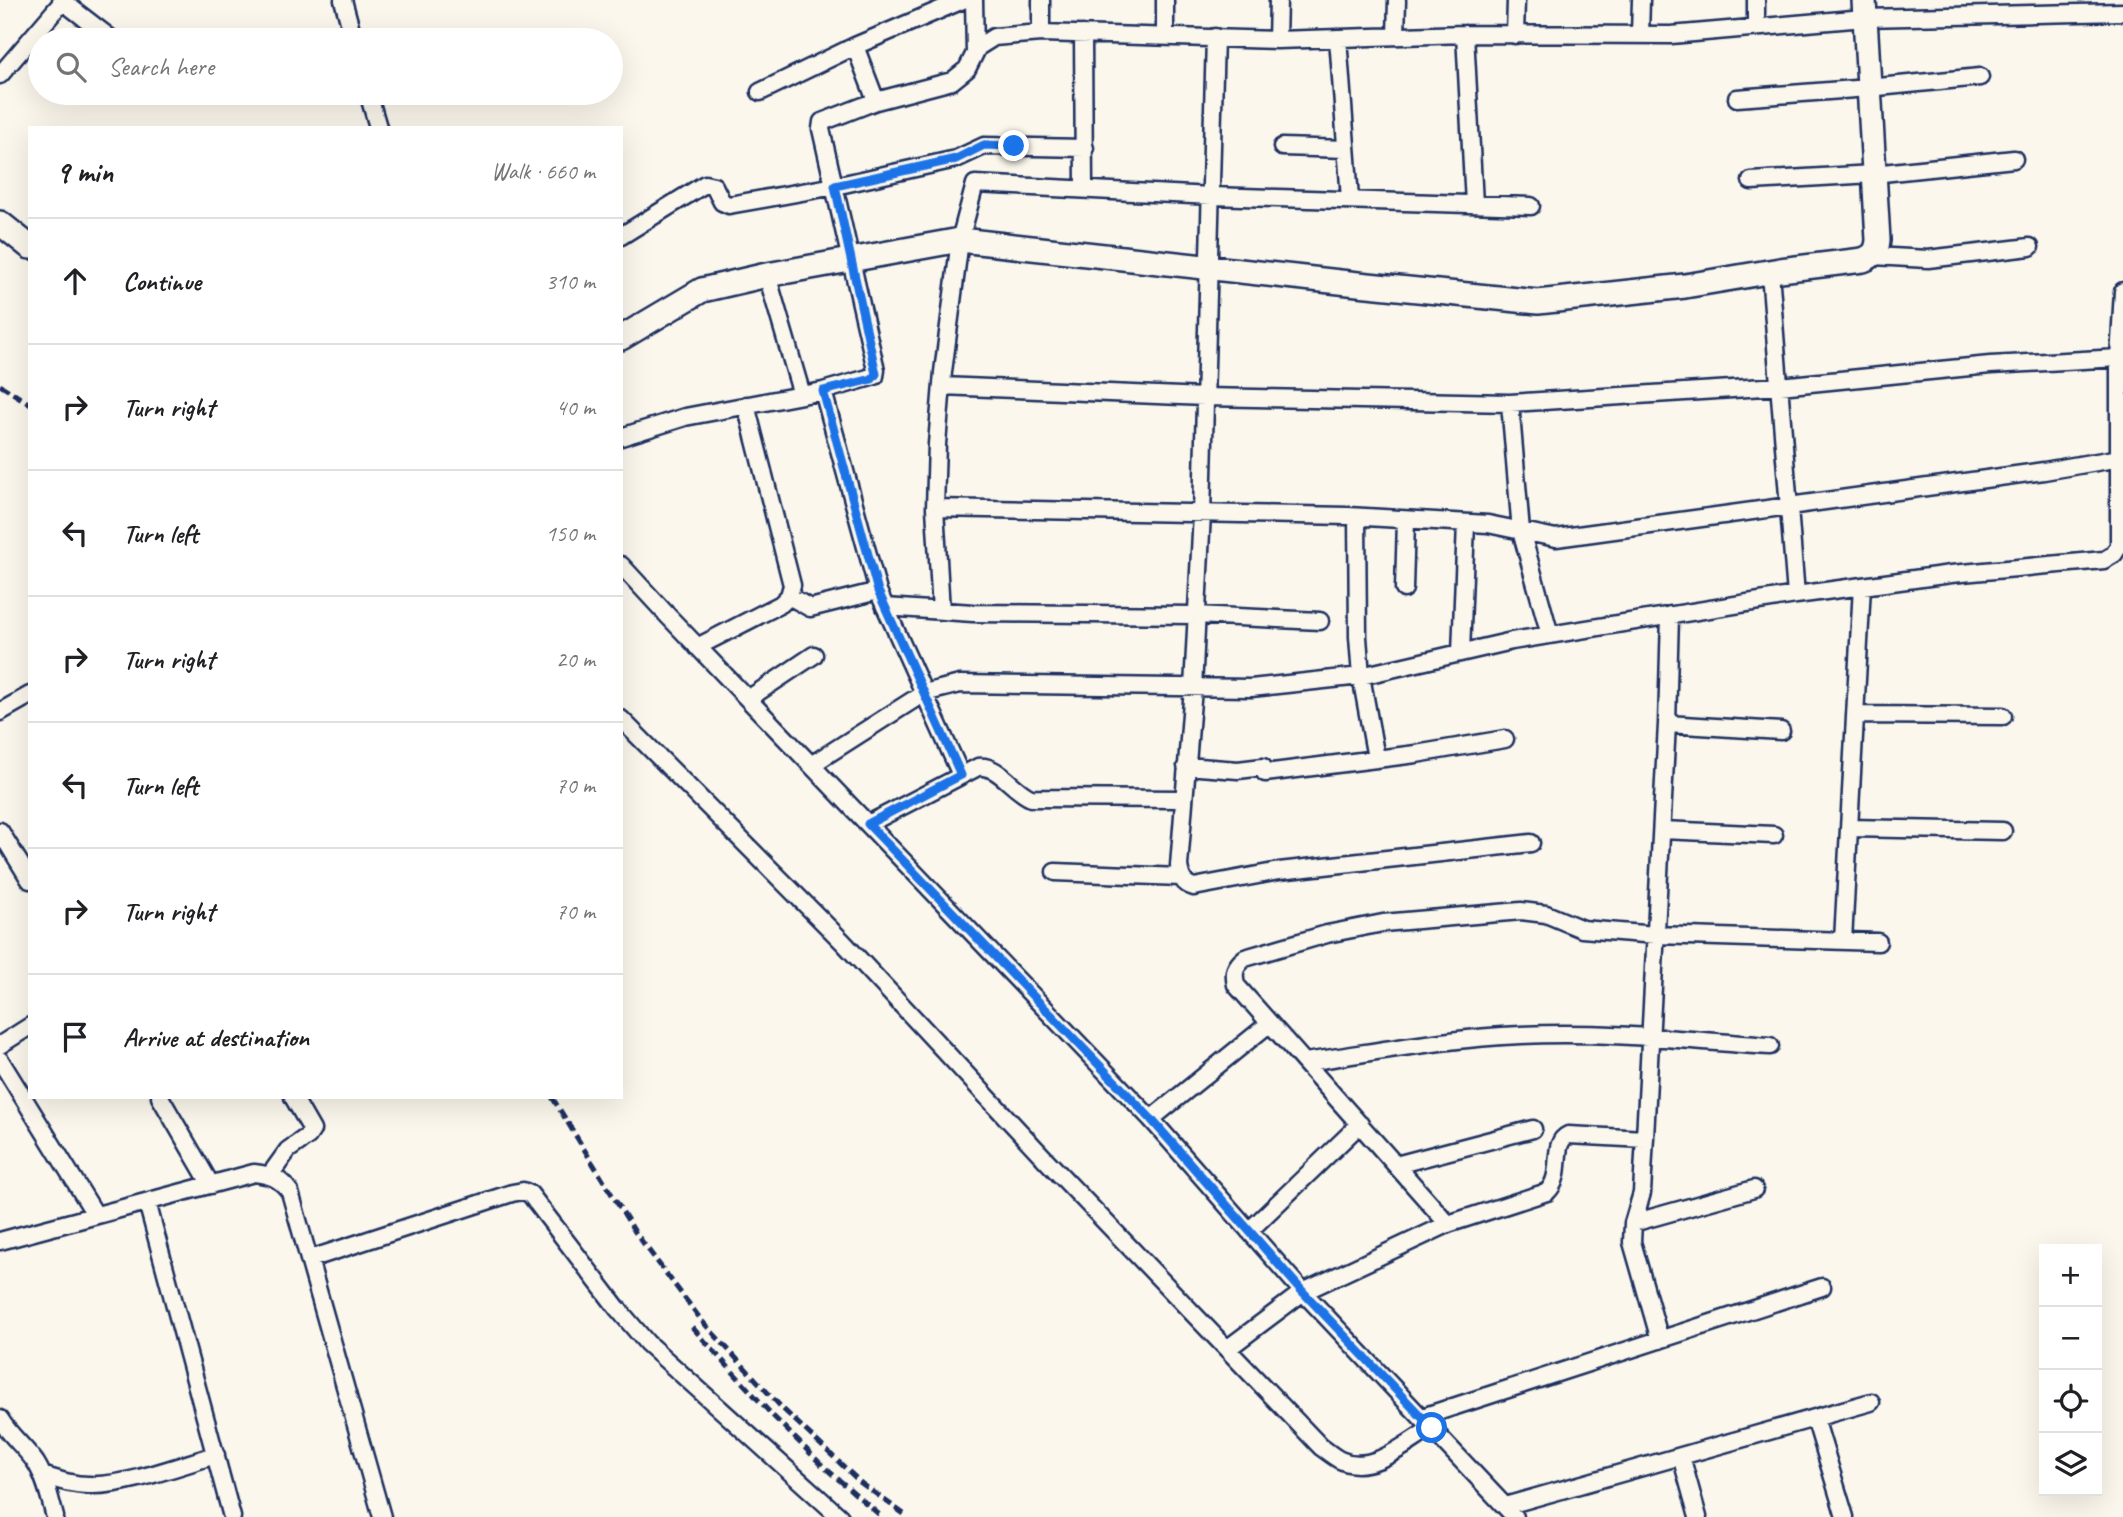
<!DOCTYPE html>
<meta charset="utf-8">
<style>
:root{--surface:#fff;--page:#f6f6f6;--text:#202124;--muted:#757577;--line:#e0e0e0}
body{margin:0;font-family:Caveat,sans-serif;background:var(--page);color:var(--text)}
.controls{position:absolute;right:21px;bottom:21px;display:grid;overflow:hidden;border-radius:0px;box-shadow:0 7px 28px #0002}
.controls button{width:63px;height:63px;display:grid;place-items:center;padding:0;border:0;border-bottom:2px solid var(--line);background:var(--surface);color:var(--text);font:35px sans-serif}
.stop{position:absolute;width:21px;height:21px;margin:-16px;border:5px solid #1a73e8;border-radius:50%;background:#fff}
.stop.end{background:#1a73e8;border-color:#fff;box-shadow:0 2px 7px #0008}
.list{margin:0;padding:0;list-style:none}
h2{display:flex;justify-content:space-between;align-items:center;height:91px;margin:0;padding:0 28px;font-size:30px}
h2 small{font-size:23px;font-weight:400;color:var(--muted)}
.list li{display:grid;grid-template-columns:46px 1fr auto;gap:21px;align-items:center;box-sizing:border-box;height:126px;padding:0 28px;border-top:2px solid var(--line)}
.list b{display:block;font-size:26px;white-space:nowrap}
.list em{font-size:23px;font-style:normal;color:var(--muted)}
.icon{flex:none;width:38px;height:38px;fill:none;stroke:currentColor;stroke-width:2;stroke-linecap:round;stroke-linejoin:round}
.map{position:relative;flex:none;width:2123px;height:1517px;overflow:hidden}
.search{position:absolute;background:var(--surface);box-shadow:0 7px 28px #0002;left:28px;top:28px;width:595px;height:77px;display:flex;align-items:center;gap:18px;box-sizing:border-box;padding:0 24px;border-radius:38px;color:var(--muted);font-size:26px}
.panel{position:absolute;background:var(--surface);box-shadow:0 7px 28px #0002;left:28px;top:126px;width:595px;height:973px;border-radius:0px}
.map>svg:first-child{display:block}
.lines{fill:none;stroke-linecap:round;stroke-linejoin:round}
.street-casing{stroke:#1b2f5e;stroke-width:21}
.secondary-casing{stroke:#1b2f5e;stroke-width:28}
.street{stroke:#fbf7ec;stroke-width:16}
.secondary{stroke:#fbf7ec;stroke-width:23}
.rail{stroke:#1b2f5e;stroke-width:5;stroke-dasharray:10 5;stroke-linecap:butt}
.route{stroke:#1a73e8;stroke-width:9}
</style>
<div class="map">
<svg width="2123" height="1517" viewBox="0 0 2123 1517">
<rect width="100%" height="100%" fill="#fbf7ec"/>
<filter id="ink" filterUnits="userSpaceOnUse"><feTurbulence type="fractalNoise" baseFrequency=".0143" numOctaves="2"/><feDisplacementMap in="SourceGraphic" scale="14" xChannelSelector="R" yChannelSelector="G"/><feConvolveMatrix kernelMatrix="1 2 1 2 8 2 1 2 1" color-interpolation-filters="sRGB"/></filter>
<g filter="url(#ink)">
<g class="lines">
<g class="street-casing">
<path id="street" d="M61,0L113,40
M343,0L354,40
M974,0L975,53
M1165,0V35
M1756,0V27
M1041,33V0
M1083,34L1084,189
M1465,34L1474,204
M1515,35L1516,0
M1640,35L1641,0
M1396,36L1397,0
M1215,37L1202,513L1193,688L1179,866C1181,878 1183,884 1194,887L1279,871L1531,843
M1338,38L1350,199
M1277,40L1278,0
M855,46L876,101
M0,75L64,0
M760,92L855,46L963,0
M368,93L378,127
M1737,98L1868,88L1980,77
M1282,147L1346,149
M1751,181L1873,174L2014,159
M621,236L705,184L714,186L722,202L729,205L835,186L956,159L984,146L1085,148
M1873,256L1928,259L2030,247
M1770,272L1796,595
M767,275L802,395
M942,386L1205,397L1510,403L1780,386L1990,365L2119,358
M823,391L878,591L961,775
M1510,403L1521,531L1550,635
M621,437L685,417L823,391L875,376L876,370L821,129L822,122L876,101L952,81L967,69L978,47L994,37L1041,33L1277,40L1465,34L1671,35L1864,18L2123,12
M935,508L1348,516L1488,524L1556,538L2044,471L2120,458
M1357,517L1358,637L1361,676L1376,758
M621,565L669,617L1151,1119L1303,1292L1515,1517
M1404,589L1406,520
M789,596L810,608L878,591
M885,607L973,613L1195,615L1320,621
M941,611L935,508L937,444L943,372L960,240L975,184L1212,196L1531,206
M697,647L781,604L789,596L792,585L746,405
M1461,653L1466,523
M748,699L814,655
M0,712L30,695
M1855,715L2003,716
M621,719L843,942L1046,1160L1321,1447C1327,1451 1334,1457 1340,1460C1372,1475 1406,1443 1432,1428
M1667,724L1781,731
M811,765L924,693L960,684L1251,688L1361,676L1512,641L1796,595L1951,574L2104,560L2114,554L2119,546V358L2123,291
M1186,766L1238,770L1263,767
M1265,773L1416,754L1505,739
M868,824L978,767C998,764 1012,790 1031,798L1183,799
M1849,828L2003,831
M1662,830L1774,835
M0,831L30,880
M1055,872L1180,877
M1843,941L1862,586
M0,1045L30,1026
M0,1060L95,1214
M1305,1062C1376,1052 1448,1038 1521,1035C1604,1031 1687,1040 1770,1046
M160,1097L211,1185
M1151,1119L1270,1023
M1396,1165L1533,1129
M270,1175L288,1150L308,1136L312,1130L293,1097
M147,1202L232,1517
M1633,1223L1754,1189
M1448,1224L1236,985C1233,972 1235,966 1245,958L1327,934L1383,923L1521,911L1546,914L1582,929L1656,935L1878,942
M1249,1231L1360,1124
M0,1241L254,1173C271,1175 280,1178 290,1192L382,1517
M310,1259L512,1193L523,1191L530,1194L618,1309L647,1343L840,1517
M1660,1340L1632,1242L1633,1223L1642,1193L1667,724L1670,615
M1227,1349L1303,1292L1448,1224L1547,1192C1565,1175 1550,1143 1568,1135L1645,1139
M1422,1417L1822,1287
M1815,1418L1845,1517
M0,1419C10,1436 25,1447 36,1463C46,1479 50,1499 55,1517
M1681,1456L1698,1517
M42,1475C58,1480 73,1485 89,1485C123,1487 181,1465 216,1455
M1505,1506L1871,1402"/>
</g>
<g class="secondary-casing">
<path id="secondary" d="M0,223L30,247
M621,338L702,290L767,275L960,240L1358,284L1538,302L1685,286L1780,270L1863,260C1873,256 1877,252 1878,240L1864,0"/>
</g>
<use href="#street" class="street"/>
<use href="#secondary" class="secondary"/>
<path class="rail" d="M0,385L30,404
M552,1097L635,1232L702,1321L782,1408L861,1483L908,1517
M692,1327L773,1416L823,1466L882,1517"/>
</g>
</g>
<g class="lines" filter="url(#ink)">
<path class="route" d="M1014,146L984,145L956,159L835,186L876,374L872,379L823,391L878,591L961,775L868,824L1151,1119L1303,1292L1432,1428"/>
</g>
</svg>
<div class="controls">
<button>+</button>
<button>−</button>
<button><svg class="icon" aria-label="locate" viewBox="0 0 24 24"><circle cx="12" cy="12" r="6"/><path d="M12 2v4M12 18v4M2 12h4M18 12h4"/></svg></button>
<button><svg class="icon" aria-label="layers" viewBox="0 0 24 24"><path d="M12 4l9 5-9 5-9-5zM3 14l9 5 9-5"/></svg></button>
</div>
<div class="stop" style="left:1432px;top:1428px"></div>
<div class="stop end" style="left:1014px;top:146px"></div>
<div class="search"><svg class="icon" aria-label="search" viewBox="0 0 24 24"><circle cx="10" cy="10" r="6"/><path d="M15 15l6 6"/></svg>Search here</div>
<section class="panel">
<h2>9 min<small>Walk · 660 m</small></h2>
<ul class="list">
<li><svg class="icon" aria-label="ahead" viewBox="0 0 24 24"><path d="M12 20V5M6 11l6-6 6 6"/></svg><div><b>Continue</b></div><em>310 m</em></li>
<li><svg class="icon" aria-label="right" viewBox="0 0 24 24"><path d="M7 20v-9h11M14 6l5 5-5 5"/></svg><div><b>Turn right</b></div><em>40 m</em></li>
<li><svg class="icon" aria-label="left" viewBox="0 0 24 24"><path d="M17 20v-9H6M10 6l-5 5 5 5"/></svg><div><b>Turn left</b></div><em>150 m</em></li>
<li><svg class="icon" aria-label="right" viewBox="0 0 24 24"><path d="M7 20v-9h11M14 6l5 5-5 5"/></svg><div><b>Turn right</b></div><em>20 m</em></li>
<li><svg class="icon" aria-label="left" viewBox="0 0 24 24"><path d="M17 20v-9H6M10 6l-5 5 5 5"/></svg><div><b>Turn left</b></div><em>70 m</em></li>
<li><svg class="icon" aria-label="right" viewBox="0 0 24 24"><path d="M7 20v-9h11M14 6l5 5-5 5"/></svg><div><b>Turn right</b></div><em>70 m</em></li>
<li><svg class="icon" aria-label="arrive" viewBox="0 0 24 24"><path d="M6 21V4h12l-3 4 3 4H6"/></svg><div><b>Arrive at destination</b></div></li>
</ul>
</section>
</div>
